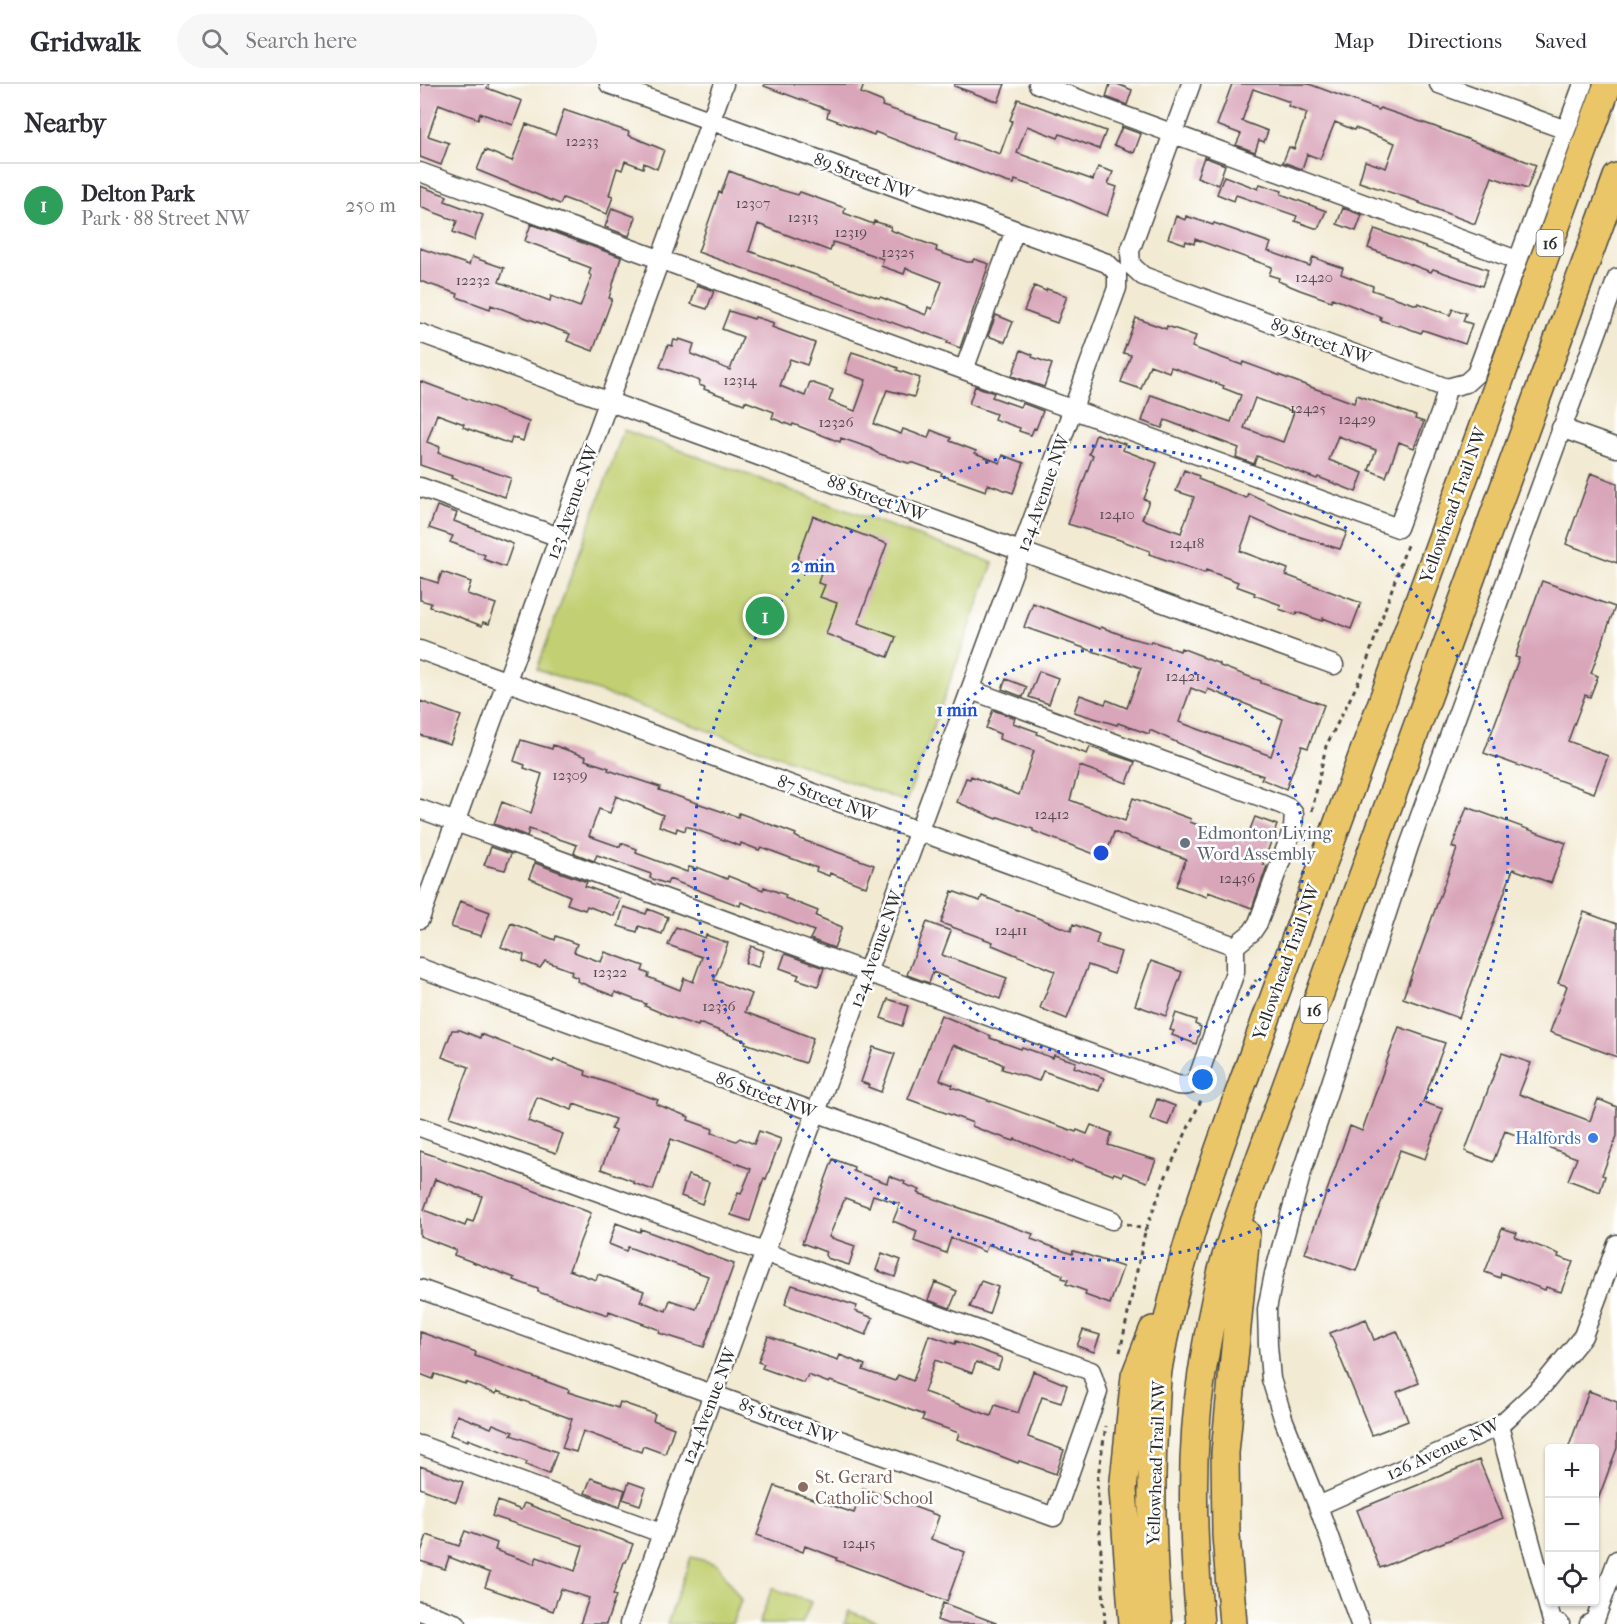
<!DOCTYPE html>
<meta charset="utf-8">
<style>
:root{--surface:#fff;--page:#f7f7f7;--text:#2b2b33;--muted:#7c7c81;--line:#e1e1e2;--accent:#d93025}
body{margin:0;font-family:"IM FELL French Canon",serif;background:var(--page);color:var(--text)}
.controls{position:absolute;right:18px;bottom:18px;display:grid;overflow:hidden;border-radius:6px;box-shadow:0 2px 4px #0004}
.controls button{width:54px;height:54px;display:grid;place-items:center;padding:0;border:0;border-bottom:2px solid var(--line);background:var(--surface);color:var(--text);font:30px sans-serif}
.you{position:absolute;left:783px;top:996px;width:21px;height:21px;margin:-15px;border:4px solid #fff;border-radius:50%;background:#1a73e8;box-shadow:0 0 0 9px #1a73e833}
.badge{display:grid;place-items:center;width:39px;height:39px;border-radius:50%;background:var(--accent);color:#fff;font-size:20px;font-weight:700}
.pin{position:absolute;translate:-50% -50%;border:3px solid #fff;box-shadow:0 2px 6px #0006}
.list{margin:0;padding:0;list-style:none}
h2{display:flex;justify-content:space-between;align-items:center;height:78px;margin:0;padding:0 24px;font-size:26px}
h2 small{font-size:20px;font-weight:400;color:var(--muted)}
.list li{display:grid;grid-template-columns:39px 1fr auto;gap:18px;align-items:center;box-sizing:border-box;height:84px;padding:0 24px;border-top:2px solid var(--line)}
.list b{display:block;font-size:22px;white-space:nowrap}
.list p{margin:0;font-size:20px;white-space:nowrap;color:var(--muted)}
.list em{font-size:20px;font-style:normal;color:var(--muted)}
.icon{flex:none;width:33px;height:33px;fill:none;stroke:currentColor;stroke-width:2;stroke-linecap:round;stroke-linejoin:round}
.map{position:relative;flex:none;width:1197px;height:1540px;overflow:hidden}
header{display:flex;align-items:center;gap:36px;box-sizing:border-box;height:84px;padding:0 30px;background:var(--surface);border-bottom:2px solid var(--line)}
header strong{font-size:28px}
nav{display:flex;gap:33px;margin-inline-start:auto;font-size:21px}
.search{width:420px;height:54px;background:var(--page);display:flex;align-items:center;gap:15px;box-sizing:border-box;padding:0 21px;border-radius:33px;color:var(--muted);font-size:22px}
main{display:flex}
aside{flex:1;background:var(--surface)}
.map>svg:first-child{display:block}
.green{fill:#c2d073;stroke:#767e4f;stroke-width:1.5}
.building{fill:#d9a5b9;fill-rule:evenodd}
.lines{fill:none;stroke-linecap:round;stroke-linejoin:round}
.minor-casing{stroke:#494844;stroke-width:21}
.highway-casing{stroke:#494844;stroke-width:30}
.path{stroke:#494844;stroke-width:3;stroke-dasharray:4.5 4.5;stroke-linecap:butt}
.minor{stroke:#fff;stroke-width:18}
.highway{stroke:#ebc669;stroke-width:27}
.ring{fill:none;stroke:#1d4ed8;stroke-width:3;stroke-dasharray:3 6}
.worship-dot{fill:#6b7280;stroke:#fff;stroke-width:2}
.shop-dot{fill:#3f7fe0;stroke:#fff;stroke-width:2}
.education-dot{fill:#8d6e63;stroke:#fff;stroke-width:2}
.labels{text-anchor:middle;stroke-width:5;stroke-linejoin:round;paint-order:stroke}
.number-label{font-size:15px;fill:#564a4e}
.shield{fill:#fff;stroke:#6b6b6b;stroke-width:1.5}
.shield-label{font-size:16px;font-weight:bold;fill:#2b2b2b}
.street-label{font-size:18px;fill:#2b2b2b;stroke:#fff}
.worship-label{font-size:18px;fill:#5b616d;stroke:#fff;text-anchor:start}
.shop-label{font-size:18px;fill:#366cbe;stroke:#fff;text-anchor:end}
.education-label{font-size:18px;fill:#785e54;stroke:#fff;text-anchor:start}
.centre{fill:#1d4ed8;stroke:#fff;stroke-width:3}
.ring-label{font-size:18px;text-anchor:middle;font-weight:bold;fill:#1d4ed8;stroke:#fff;stroke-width:5;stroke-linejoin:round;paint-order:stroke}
</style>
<header>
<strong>Gridwalk</strong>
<div class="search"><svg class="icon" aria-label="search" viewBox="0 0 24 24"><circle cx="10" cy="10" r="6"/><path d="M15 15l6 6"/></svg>Search here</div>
<nav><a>Map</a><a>Directions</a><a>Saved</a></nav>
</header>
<main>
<aside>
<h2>Nearby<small></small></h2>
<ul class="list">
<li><span class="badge" style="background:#2e9e5b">1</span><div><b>Delton Park</b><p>Park · 88 Street NW</p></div><em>250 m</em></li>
</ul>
</aside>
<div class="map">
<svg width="1197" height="1540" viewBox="0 0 1197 1540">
<rect width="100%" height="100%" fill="#fff"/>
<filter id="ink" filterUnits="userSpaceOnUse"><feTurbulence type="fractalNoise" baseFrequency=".0167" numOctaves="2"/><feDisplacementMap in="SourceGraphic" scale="12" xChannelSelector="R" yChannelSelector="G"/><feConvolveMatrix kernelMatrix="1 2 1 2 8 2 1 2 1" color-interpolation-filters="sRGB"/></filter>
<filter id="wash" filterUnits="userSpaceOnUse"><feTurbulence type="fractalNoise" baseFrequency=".008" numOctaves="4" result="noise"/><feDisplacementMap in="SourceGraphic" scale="24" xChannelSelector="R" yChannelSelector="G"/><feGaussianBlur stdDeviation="1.35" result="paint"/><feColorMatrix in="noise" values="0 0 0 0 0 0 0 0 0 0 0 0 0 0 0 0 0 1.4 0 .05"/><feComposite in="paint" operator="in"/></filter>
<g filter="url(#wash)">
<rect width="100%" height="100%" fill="#f2ead3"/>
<path class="green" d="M204,346L573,479L486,718L117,585Z
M271,1473L297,1480L321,1516L312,1540H247Z
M352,1504L391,1518L382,1540H339Z
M429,1527L463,1540H424Z"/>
<g id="blocks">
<path class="building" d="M0,0H69L67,4L102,17L93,41L60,29L58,35L19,20L8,52L29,59L21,81L0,73Z
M344,0H444L441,9L463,18L462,22L538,47L536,54L580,70L592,37L590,36L598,15L686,47L679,65L640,50L638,54L607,42L597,69L673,96L678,83L693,88L688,100L697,103L687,132L643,113L595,96L594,100L586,98L455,48L454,51L407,33L409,26L344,2Z
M535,0H585L578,18L534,2Z
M690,0H697L712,6L707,21L686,13Z
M812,0H889L959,26L960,24L1013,42L1116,81L1107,105L1072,93L1055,140L999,119L1000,118L939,98L945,77L966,84L975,59L935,44L934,46L915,38L900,75L887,70L882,85L863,78L869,63L874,65L887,29L868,22L870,18L833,5L822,37L848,47L844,58L839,56L835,68L816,61L821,50L797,41Z
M144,26L209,48L208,51L244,66L237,85L224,79L223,84L205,77L202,86L197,84L189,111L193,112L187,130L143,114L140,120L57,86L65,66L92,77L106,40L135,51Z
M702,43L721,50L714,69L694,61Z
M784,73L805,81L798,101L777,93Z
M309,87L354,104L378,111L380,108L425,124L424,129L453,140L454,137L471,143L470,146L517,163L516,167L547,178H552L554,175L569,180L540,264L527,259L528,257L488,243L487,244L278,168L299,108L301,109ZM338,140L410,167L413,158L438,166L463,175L461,182L484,190L486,184L522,198L512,225L508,223L506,231L460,213L459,214L329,167Z
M804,92L838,105L840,100L862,107L861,110L906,127L898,145L875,137L877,132L816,111L814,117L797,110Z
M0,102L27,112L25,117L63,131L54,156L33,148L37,137L0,123Z
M192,124L216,133L209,152L185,143Z
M923,124L942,131L936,147L917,140Z
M756,132L765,136L766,132L793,141L794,139L851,159L848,167L890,182L893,173L908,179L923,184L921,190L953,202L952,206L997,221L998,219L1030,231L1033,225L1046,229L1043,237L1052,240L1045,260L1003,246L1001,249L979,241L978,242L960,236L961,233L951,229L912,214L911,217L880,206L858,197L859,194L849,191L852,183L775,155L774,160L766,157L765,160L748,154Z
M111,140L201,173L189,214L192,215L173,267L147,257L150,250L71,221L70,225L37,213L38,210L0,197V164L49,181L52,173L84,184L79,198L130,217L131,212L160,223L172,192L169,190L171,184L150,176L151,174L105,157Z
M955,145L1068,186L1062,202L1013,185L1011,188L948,164Z
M277,201L294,207L287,225L271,220Z
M614,202L626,207L627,205L647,212L637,239L604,227Z
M309,227L334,235L335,233L354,239L352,243L395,259L387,281L370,275L360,302L385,312L390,298L413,306L409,317L435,327L446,296L425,289L432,268L460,277L478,284L477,286L500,294L494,313L467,306L454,340L481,350L483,345L508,354L511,346L531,354L530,357L556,367L555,369L580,379L583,371L604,379L593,409L568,400L566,407L521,391L522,389L494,379H488L457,369L450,364L421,354L420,358L373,340L372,342L352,334L354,328L325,317L324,320L284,305L285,303L279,301L280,297L240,283L248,261L252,262L254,256L258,257L259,255L274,260L271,270L310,286L323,253L302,245Z
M576,231L593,238L585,258L568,252Z
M716,234L746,245L747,242L776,252L772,263L822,281L823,278L934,319L937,311L996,332L995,335L1004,338L994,364L979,358L966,393L949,386L956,366L918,352L909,376L943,389L936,408L898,393L897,395L837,372L834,380L816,373L819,364L745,336L742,344L722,337L731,311L811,338L821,311L803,304L804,302L751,283L749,288L730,281L721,305L701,298L711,271L703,269ZM835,314L874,328L863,358L824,344Z
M601,266L613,271L612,273L632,280L624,303L592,292Z
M0,297L109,338L103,357L92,353L90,360L43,343L44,340L17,330L7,358L20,363L18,369L91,394L85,413L31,394L32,392L0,381Z
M555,302L574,309L572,313L600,323L602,319L623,327L616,345L614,344L611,351L599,347L600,344L574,335L576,330L549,320Z
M676,350L705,360L703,366L737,379L724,415L729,417L722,435L761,449L774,413L756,407L764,386L779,392L778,395L826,414L828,409L860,424L927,448L920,465L861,447L832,434L820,467L868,485L866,491L941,519L931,545L903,534L902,537L877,528L876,531L859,525L861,521L834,511L835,509L816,502L818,498L786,486L785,489L729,470L730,467L697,455L648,440L673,371L669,370Z
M1171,389L1197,399V479L1146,460Z
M17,422L37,429L34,437L93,460L85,483L63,475L65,471L30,458L33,452L9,444Z
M393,432L467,460L438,539L476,553L468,573L406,550L417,519L400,513L405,501L398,499L402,485L377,476Z
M22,488L51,498L47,510L76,520L69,540L63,538L62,542L39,533L10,523L11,519L0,516V493L18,499Z
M1122,497L1195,523L1171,589L1178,592L1170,613L1165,611L1148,657L1188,672L1174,709L1064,669L1099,574L1095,573Z
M613,519L680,545L681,543L710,554L730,559L731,557L760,567L761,564L782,572V573L800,580V582L841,597V599L904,621L888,664L882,662L866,705L841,695L843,692L782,670L730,646L729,650L698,639L697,641L654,628L660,611L685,620L687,616L707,624L721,584L604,543ZM771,604L786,610L788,605L863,635L851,672L759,638Z
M619,587L638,594L629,620L609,613Z
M586,595L607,603L603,613L582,605Z
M0,617L41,632L30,660L0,651Z
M573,626L595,634L593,639L618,648L617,650L640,660L667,670L670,663L715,678L707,699L660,682L650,716L705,737L713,714L771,735L770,738L825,758L835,733L857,741L843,780L847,782L832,824L788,808L787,813L756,802L766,775L694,748L685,774L613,747V745L578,733L577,735L537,718L546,694L550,695L551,692L599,711L614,667L579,655L580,650L566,644Z
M101,656L132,665L133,661L166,673L165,676L189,684L188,686L240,703L239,706L318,733L319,729L360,744L376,750L375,752L380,755L454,781L446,803L410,789L409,792L396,787L397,784L341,763L339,766L321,759L320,762L266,742L265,747L257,744L256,748L239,742L243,731L196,712L190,729L179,725L169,752L200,763L201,759L217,765L216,769L267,788L269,783L277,785V783L307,795L308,792L343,806L344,803L366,811L365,814L398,827L396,832L422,843L414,864L390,855L394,847L321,818L320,822L249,795L247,800L230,794L231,790L177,771L174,777L154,769L157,761L109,745L107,752L74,740L82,718L111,729L119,704L118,703L122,690L104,684L105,681L94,677Z
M1047,723L1146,759L1131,799L1093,785L1039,934L983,914L1037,765L1032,763Z
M71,763L91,770L85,786L64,781Z
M115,779L167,798L165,802L200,815L194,832L167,822L165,826L147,820L150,812L109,794Z
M532,807L560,817L562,812L651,847L653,840L679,850L676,860L701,868L694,890L668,881L647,935L620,924L635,887L572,861L573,858L521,839Z
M40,817L70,828L61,852L31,843Z
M204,823L226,830L228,825L248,833L242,850L219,842L217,848L198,842Z
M1164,828L1197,840V973L1130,948L1147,902L1138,899Z
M507,838L531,847L522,871L587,894L580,915L513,888L509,899L487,891Z
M91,839L135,856L136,852L157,860L154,868L181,878L185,868L224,882L222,887L229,890L228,893L260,906L264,894L273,898L282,873L248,861L256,843L285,854L286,851L308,859L294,896L332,910L325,928L393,954L385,979L325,959L326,957L279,939L278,942L251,933L225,922L226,920L195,908L194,912L178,906L157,897L158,894L151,891L152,887L125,877L120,884L103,877L104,871L81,863Z
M331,862L344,867L338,883L325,879Z
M365,870L404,884L398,902L377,895L379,891L360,884Z
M731,877L762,888L746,932L715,921Z
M468,915L488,922L482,942L461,934Z
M756,929L776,936L775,940L781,943L776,960L752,951L754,947L750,946Z
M521,931L571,952L570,954L601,965L602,963L633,974L634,971L656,978L654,983L684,994L679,1007L623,987L619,997L582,985L583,981L574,976L533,961L520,996L533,1001L532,1003L656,1048L657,1046L667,1050L671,1041L692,1049L688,1061L736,1076L727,1098L703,1089L702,1092L694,1089L693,1091L653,1076L652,1078L595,1055L594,1057L567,1048L552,1042L553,1039L488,1015Z
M979,943L1025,959L1003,1018L1023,1025L1005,1075L980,1066L936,1187L885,1169L930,1042L942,1047Z
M32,946H40L60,954L61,950L133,978L134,975L166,987L165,991L238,1016L236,1020L269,1033L268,1036L293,1045L292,1049L316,1057L320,1054L334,1060L339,1047L361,1055L346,1095L344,1094L330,1137L311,1131L318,1109L321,1110L331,1085L251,1055L233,1106L213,1099V1097L181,1085L196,1047L191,1045L195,1035L154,1020L152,1026L117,1013L108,1037L143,1050L136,1069L30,1033L49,983L22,973Z
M453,963L475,970L461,1008L448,1003L449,1001L441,998Z
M1082,969L1111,979L1099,1010L1170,1037L1178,1015L1197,1023V1052L1182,1091L1185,1092L1180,1108L1148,1096L1157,1074L1085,1047L1073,1078L1045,1067Z
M737,1015L755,1022L748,1041L730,1035Z
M0,1067L97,1100L171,1129L149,1186L176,1196L178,1190L224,1207L220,1217L246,1227L250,1216L276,1225L288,1192L208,1163L206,1167L189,1160L196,1139L220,1148L221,1145L314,1180L284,1263L239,1249L240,1246L189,1227L188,1231L118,1208V1205L94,1196L95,1194L34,1171L36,1166L0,1152ZM15,1095L62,1112L53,1138L47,1136L45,1142L4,1126Z
M413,1075L434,1083L433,1087L467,1099L469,1092L485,1098L484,1100L500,1106L498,1109L613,1150L611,1155L652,1170L653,1167L661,1169L703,1183L690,1220L665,1211L666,1207L646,1200L648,1196L642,1194L643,1191L568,1160L565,1168L531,1154L526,1169L494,1157L497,1147L473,1137L480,1120L453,1111L449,1123L425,1114L409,1153L435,1162L429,1181L407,1174L405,1171L406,1168L382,1159Z
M268,1091L289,1098L282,1120L261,1112Z
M1082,1144L1097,1149L1095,1153L1139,1170L1138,1173L1153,1178L1141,1208L1126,1203L1125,1206L1081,1189L1080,1194L1065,1188Z
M462,1169L481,1176L475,1193L456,1186Z
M561,1197L578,1203L569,1230L550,1223Z
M515,1198L537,1207L530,1224L508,1216Z
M372,1201L437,1222L435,1227L453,1234L446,1251L365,1220Z
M946,1235L954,1256L977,1247L999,1299L977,1308L988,1337L952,1351L910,1249Z
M663,1246L680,1251L674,1268L657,1262Z
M0,1248L56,1268L55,1272L122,1296L149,1306L148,1308L198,1324L200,1318L235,1330L233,1336L254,1344L245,1370L223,1362L221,1368L163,1347L156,1368L142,1364L152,1335L77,1307L76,1310L45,1298V1300L15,1290L13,1295L0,1290Z
M509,1251L535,1260L536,1257L582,1274L578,1286L556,1278L552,1289L515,1276L504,1308L571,1332L575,1321L598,1329L613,1287L647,1301L641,1319L622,1313L608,1353L644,1366L636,1390L599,1377L598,1379L537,1355L539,1349L502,1336L504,1331L410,1297L409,1299L388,1291L384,1299L342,1284L344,1280L338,1278L348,1252L418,1276L420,1271L445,1281L443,1286L475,1297L478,1291L493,1297Z
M1169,1307L1197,1318V1364L1176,1421H1174V1365H1148Z
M37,1331L71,1344L73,1340L93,1348L91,1351L137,1368L129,1390L106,1381L107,1378L48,1355V1357L30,1351Z
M1059,1376L1083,1434L960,1484L937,1426Z
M0,1382L43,1398L36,1418L0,1404Z
M171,1394L205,1406L200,1422L165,1409Z
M209,1398L226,1404L220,1421L203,1415Z
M355,1402L434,1429L443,1404L519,1432L511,1455L545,1468L527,1517L416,1476L417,1474L385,1462L383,1468L337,1451Z
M78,1417L101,1426L104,1419L213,1460L206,1478H204L193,1511L196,1512L186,1540H160L169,1514L141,1505L133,1527L65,1503L70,1489L29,1473L25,1485L0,1477V1471L7,1451L39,1462L45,1447L77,1459L75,1466L114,1480L117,1473L155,1487L163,1462L72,1432Z
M523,1519L576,1539V1540H528L517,1536Z"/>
</g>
</g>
<g filter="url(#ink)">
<use href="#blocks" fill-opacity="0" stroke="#494844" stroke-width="1.5"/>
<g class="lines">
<g class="minor-casing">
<path id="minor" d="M189,0L687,179L697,189V204L209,1540
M618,0L1097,176
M771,0L710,167L711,181L723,192L1027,304
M1019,0L1146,46
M0,88L978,444L1022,324L1027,304
M0,249L914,581
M544,286L595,146
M1027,304L1046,299L1056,290L1163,0
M1141,344L1197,364
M0,403L139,453
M0,566L815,862
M0,725L757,1001C766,1002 770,1002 777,996L815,888V862L832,848L838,839L873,744L874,730L869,724L860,720L551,606
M0,835L304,0
M0,884L692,1136
M0,1043L671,1287L678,1308L634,1433L0,1205
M1079,1342L1132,1537L1140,1540
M0,1361L241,1449
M898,1422L1079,1342L1123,1301L1163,1252L1197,1160
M0,1527L37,1540
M940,1540L898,1422L864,1337L851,1295L848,1261L847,1225L854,1190L883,1084L989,762L1197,194
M1169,1540L1175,1536L1197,1476"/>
</g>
<g class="highway-casing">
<path id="highway" d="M713,1540L703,1406L715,1292L733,1246
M738,1540C732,1470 729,1400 735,1330C736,1314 736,1296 739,1280C757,1176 794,1078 830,979L1188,0
M780,1540C773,1457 769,1372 782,1289C787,1255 794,1219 802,1186C810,1157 821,1128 831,1099L1197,93
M813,1540L806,1451L805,1369L826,1149"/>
</g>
<path class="path" d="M892,727L906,662L943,589L988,458
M826,913L836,896
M707,1140L726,1146
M700,1268L725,1148L746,1092L781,1016
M685,1540L677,1398L686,1342"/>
<use href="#minor" class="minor"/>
<use href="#highway" class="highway"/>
</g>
</g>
<g class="ring">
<circle cx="681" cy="769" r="203"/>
<circle cx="681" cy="769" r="407"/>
</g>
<circle class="worship-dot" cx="765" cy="759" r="6"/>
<circle class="shop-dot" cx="1173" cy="1054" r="6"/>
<circle class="education-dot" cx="383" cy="1403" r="6"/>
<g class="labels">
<g class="number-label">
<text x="162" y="62">12233</text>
<text x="333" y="124">12307</text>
<text x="383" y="138">12313</text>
<text x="431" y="153">12319</text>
<text x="478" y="173">12325</text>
<text x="894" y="198">12420</text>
<text x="53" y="201">12232</text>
<text x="320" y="301">12314</text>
<text x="888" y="329">12425</text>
<text x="937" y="340">12429</text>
<text x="416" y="343">12326</text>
<text x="697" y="435">12410</text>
<text x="767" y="464">12418</text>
<text x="763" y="597">12421</text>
<text x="150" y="696">12309</text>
<text x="632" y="735">12412</text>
<text x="817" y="799">12436</text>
<text x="591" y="851">12411</text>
<text x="190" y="893">12322</text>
<text x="299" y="927">12336</text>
<text x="439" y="1464">12415</text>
</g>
<g class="shield">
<rect x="1116.5" y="146" width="27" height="26" rx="4.5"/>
<rect x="880.5" y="913" width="27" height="26" rx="4.5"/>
</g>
<g class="shield-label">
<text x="1130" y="165">16</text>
<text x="894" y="932">16</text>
</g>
<g class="street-label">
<text transform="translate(444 92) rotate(20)" y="6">89 Street NW</text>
<text transform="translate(901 257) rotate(20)" y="6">89 Street NW</text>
<text transform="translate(623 409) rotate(-70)" y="6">124 Avenue NW</text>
<text transform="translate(457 414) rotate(20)" y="6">88 Street NW</text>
<text transform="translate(152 418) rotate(-70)" y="6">123 Avenue NW</text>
<text transform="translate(1033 421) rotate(-70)" y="6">Yellowhead Trail NW</text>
<text transform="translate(407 714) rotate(20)" y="6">87 Street NW</text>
<text transform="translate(456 865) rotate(-70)" y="6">124 Avenue NW</text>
<text transform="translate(866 878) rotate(-70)" y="6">Yellowhead Trail NW</text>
<text transform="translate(346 1011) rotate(20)" y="6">86 Street NW</text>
<text transform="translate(289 1322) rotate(-69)" y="6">124 Avenue NW</text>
<text transform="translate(368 1337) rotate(20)" y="6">85 Street NW</text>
<text transform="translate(1023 1365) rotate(-25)" y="6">126 Avenue NW</text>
<text transform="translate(736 1379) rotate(-88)" y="6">Yellowhead Trail NW</text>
</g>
<g class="worship-label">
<text x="777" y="755">Edmonton Living<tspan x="777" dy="21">Word Assembly</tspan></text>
</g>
<g class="shop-label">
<text x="1161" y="1060">Halfords</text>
</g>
<g class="education-label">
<text x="395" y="1399">St. Gerard<tspan x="395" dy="21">Catholic School</tspan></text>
</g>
</g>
<circle cx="681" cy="769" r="9" class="centre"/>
<g class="ring-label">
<text x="393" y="488">2 min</text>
<text x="537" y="632">1 min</text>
</g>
</svg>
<div class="controls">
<button>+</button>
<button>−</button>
<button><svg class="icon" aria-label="locate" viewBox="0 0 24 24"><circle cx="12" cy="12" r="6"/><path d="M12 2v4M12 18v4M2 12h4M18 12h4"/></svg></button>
</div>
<div class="you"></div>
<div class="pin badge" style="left:345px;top:532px;background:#2e9e5b">1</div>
</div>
</main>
